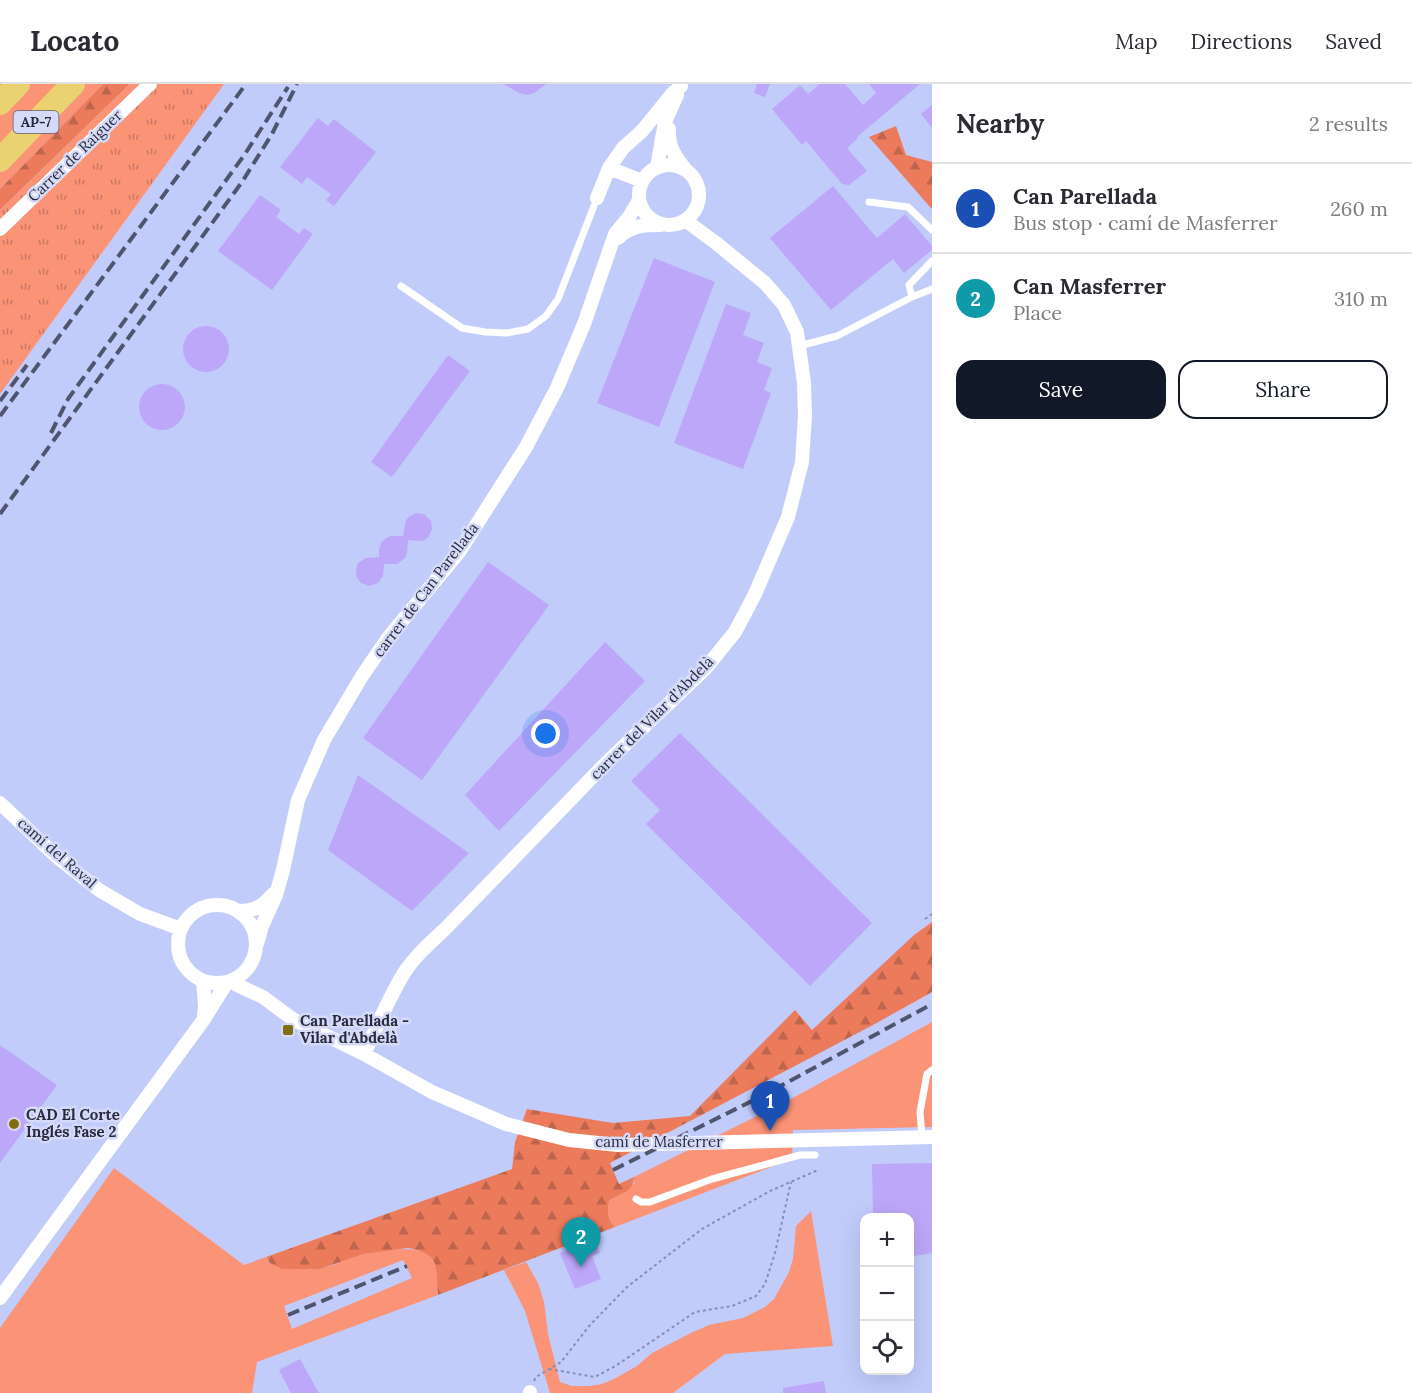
<!DOCTYPE html>
<meta charset="utf-8">
<style>
:root{--surface:#fff;--page:#f7f7f7;--text:#2b2b33;--muted:#7c7c81;--line:#e1e1e2;--accent:#111827}
body{margin:0;font-family:Lora,serif;background:var(--page);color:var(--text)}
.controls{position:absolute;right:18px;bottom:18px;display:grid;overflow:hidden;border-radius:12px;box-shadow:0 6px 24px #0002}
.controls button{width:54px;height:54px;display:grid;place-items:center;padding:0;border:0;border-bottom:2px solid var(--line);background:var(--surface);color:var(--text);font:30px sans-serif}
.you{position:absolute;left:546px;top:650px;width:21px;height:21px;margin:-15px;border:4px solid #fff;border-radius:50%;background:#1a73e8;box-shadow:0 0 0 9px #1a73e833}
.badge{display:grid;place-items:center;width:39px;height:39px;border-radius:50%;background:var(--accent);color:#fff;font-size:20px;font-weight:700}
.pin{position:absolute;translate:-50% -50px;filter:drop-shadow(0 2px 3px #0008)}
.pin::after{content:'';position:absolute;top:32px;width:21px;height:18px;background:inherit;clip-path:polygon(0 0,100% 0,50% 100%)}
.list{margin:0;padding:0;list-style:none}
h2{display:flex;justify-content:space-between;align-items:center;height:78px;margin:0;padding:0 24px;font-size:26px}
h2 small{font-size:20px;font-weight:400;color:var(--muted)}
.list li{display:grid;grid-template-columns:39px 1fr auto;gap:18px;align-items:center;box-sizing:border-box;height:90px;padding:0 24px;border-top:2px solid var(--line)}
.list b{display:block;font-size:22px;white-space:nowrap}
.list p{margin:0;font-size:20px;white-space:nowrap;color:var(--muted)}
.list em{font-size:20px;font-style:normal;color:var(--muted)}
.actions{display:flex;gap:12px;padding:18px 24px}
.actions a{flex:1;padding:14px 0;border:2px solid var(--accent);border-radius:18px;text-align:center;font-size:21px;color:var(--accent)}
.actions .main{background:var(--accent);color:#fff}
.icon{flex:none;width:33px;height:33px;fill:none;stroke:currentColor;stroke-width:2;stroke-linecap:round;stroke-linejoin:round}
.map{position:relative;flex:none;width:932px;height:1309px;overflow:hidden}
header{display:flex;align-items:center;gap:36px;box-sizing:border-box;height:84px;padding:0 30px;background:var(--surface);border-bottom:2px solid var(--line)}
header strong{font-size:28px}
nav{display:flex;gap:33px;margin-inline-start:auto;font-size:21px}
main{display:flex}
aside{flex:1;background:var(--surface)}
.map>svg:first-child{display:block}
.grass{fill:#fb9377;fill-rule:evenodd}
.forest{fill:url(#forest-firs)}
.park{fill:url(#park-tufts)}
.building{fill:#bda7f9}
.lines{fill:none;stroke-linecap:round;stroke-linejoin:round}
.path{stroke:#868eb1;stroke-width:2;stroke-dasharray:3 3;stroke-linecap:butt}
.lane{stroke:#fff;stroke-width:7}
.street{stroke:#fff;stroke-width:14}
.highway{stroke:#ead270;stroke-width:24}
.rail{stroke:#50556f;stroke-width:4;stroke-dasharray:12 6;stroke-linecap:butt}
.poi-dot{fill:#826e0b;stroke:#d4daf7;stroke-width:2}
.labels{text-anchor:middle;stroke-width:5;stroke-linejoin:round;paint-order:stroke}
.shield{fill:#d4daf7;stroke:#5c6075;stroke-width:1.5}
.shield-label{font-size:14px;font-weight:bold;fill:#282b3d}
.street-label{font-size:15px;fill:#282b3d;stroke:#d4daf7}
.poi-label{font-size:15px;font-weight:bold;fill:#282b3d;stroke:#d4daf7;text-anchor:start}
</style>
<header>
<strong>Locato</strong>
<nav><a>Map</a><a>Directions</a><a>Saved</a></nav>
</header>
<main>
<div class="map">
<svg width="932" height="1309" viewBox="0 0 932 1309">
<defs>
<pattern id="forest-firs" width="22" height="20" patternUnits="userSpaceOnUse" patternTransform="scale(1.5)"><rect width="22" height="20" fill="#ec7b5c"/><path d="M5 1l3.5 6h-7zM16 11l3.5 6h-7z" fill="#bf654d"/></pattern>
<pattern id="park-tufts" width="24" height="20" patternUnits="userSpaceOnUse" patternTransform="scale(1.5)"><rect width="24" height="20" fill="#fb9377"/><path d="M3 7l-1-3M5 7V3M7 7l1-3M15 17l-1-3M17 17v-4M19 17l1-3" fill="none" stroke="#cb7863"/></pattern>
</defs>
<rect width="100%" height="100%" fill="#c2ccfb"/>
<path class="grass" d="M0,0H103L0,105Z
M932,938V1043L793,1046L792,1075L615,1143C608,1136 607,1128 609,1117C617,1110 626,1107 634,1099V1093L789,1016Z
M114,1084L244,1181L266,1173L270,1179C284,1182 301,1186 316,1185C330,1184 343,1176 356,1172C371,1167 423,1159 433,1174C438,1181 437,1202 438,1211L257,1278L252,1309H0V1244ZM403,1176L412,1194L292,1245L284,1222Z
M811,1127L833,1262L725,1270L673,1309H550L525,1227L504,1186L526,1178L538,1199L544,1218L548,1250L560,1298L572,1302H589L602,1300L614,1295L637,1282L652,1269L691,1249L709,1241L743,1234L765,1223L774,1215L789,1188L793,1175L796,1142Z"/>
<path class="forest" d="M103,0H130L0,126V105Z
M896,42L906,71L932,78V124L930,123L869,53Z
M932,838V908L873,941L610,1079L619,1100L634,1093C633,1110 620,1108 609,1117C607,1128 608,1136 615,1143L438,1211C435,1182 442,1170 408,1164L363,1170L320,1185H282L270,1179L266,1173L512,1085L515,1058L527,1025L613,1039L690,1032L795,926L812,946L914,851Z"/>
<path class="park" d="M130,0H224L0,310V126Z"/>
<path class="building" d="M503,0H546L536,8L528,11L519,9Z
M757,0H770L765,13L754,9Z
M820,0H845L863,21L876,9L869,0H920L857,53L858,54L847,64L867,87L849,101L842,100L806,57L802,61L772,25L800,1L808,10Z
M932,21V44L921,30Z
M318,34L328,42L334,35L376,68L334,122L326,116L331,110L307,93L302,100L280,83Z
M833,102L877,154L905,130L932,162V166L904,189L893,175L831,226L770,154Z
M260,111L281,126L276,133L299,150L304,144L313,150L272,206L218,167Z
M654,174L715,198L659,343L597,319Z
M726,220L751,229L743,251L764,259L757,278L772,284L764,306L771,309L743,385L674,359Z
M183 265a23 23 0 1 1 46 0a23 23 0 1 1-46 0Z
M448,271L470,287L392,393L371,378Z
M139 323a23 23 0 1 1 46 0a23 23 0 1 1-46 0Z
M416,429L424,430L431,437L432,445L429,452L425,456L420,457L408,456L407,469L405,474L397,480H384L383,492L378,499L369,502L361,499L357,494L356,489V485L358,479L366,474L379,473V465L382,457L390,452H403L406,436L410,432Z
M488,478L549,521L422,696L363,654Z
M605,558L645,597L499,747L465,711Z
M680,649L872,839L810,902L646,740L660,726L631,697Z
M358,691L469,769L412,827L328,766Z
M0,961L57,1001L0,1079Z
M932,1079V1169L909,1173V1134H873L872,1080Z
M594,1155L600,1169L592,1172L601,1195L575,1205L560,1169Z
M300,1275L319,1309H291L279,1286Z
M824,1297L826,1309H783V1304Z"/>
<g class="lines">
<path class="path" d="M925,835L932,830
M549,1285L595,1293L617,1281L695,1228L732,1222L756,1212L765,1200L775,1169L791,1098
M534,1297L536,1293L561,1278L590,1241L627,1203L702,1145L770,1107L818,1086"/>
<path class="lane" d="M869,118L908,123L932,146
M401,202L462,244L485,248L507,249L528,245L546,232L558,215L597,114
M912,213L909,201L932,177
M799,262L837,252L912,213L932,205
M922,1053L920,1028L927,990L932,986
M636,1115L641,1118H650L712,1095L800,1071H815"/>
<path class="street" d="M669,45C668,62 675,73 686,86
M639 111a30 30 0 1 1 60 0a30 30 0 1 1-60 0Z
M657,83L665,38L677,11
M609,84L642,97
M597,114L609,84L623,64L642,47L673,9L681,2
M0,145L150,0
M618,154C631,141 644,141 661,141
M0,719L57,773L99,806L140,830L181,845
M178 860a39 39 0 1 1 78 0a39 39 0 1 1-78 0Z
M238,827C255,827 262,823 273,810
M257,860L262,842L276,811L283,786L298,716L324,656L362,592L388,554L459,468L526,363L557,304L584,240L615,150L629,133L639,116
M232,896L237,901L263,913L294,936L364,970L432,1008L506,1040L569,1056L618,1061L932,1053
M203,897L205,922L204,932
M364,970C377,943 388,915 404,889C415,872 431,858 446,844L607,678L705,585L735,548L755,510L788,433L802,378L805,332L804,299L797,248L784,221L765,199L716,159L685,136
M0,1214L204,935L227,898
M530,1309V1308"/>
<path class="highway" d="M0,19L18,0
M0,76L73,0"/>
<path class="rail" d="M0,317L27,281
M0,332L246,0
M51,349L68,315L245,70L288,3
M0,430L242,98L272,50L297,0
M613,1086L762,1012L932,920
M288,1231L407,1182"/>
</g>
<g class="poi-dot">
<rect x="282" y="940" width="12" height="12" rx="3"/>
<circle cx="14" cy="1040" r="6"/>
</g>
<g class="labels">
<rect class="shield" x="13.5" y="27" width="45" height="22" rx="4.5"/>
<g class="shield-label">
<text x="36" y="43">AP-7</text>
</g>
<g class="street-label">
<text transform="translate(75 72) rotate(-44)" y="5">Carrer de Raiguer</text>
<text transform="translate(426 506) rotate(-53)" y="5">carrer de Can Parellada</text>
<text transform="translate(652 634) rotate(-45)" y="5">carrer del Vilar d'Abdelà</text>
<text transform="translate(57 769) rotate(41)" y="5">camí del Raval</text>
<text x="659" y="1063">camí de Masferrer</text>
</g>
<g class="poi-label">
<text x="300" y="942">Can Parellada -<tspan x="300" dy="17">Vilar d'Abdelà</tspan></text>
<text x="26" y="1036">CAD El Corte<tspan x="26" dy="17">Inglés Fase 2</tspan></text>
</g>
</g>
</svg>
<div class="controls">
<button>+</button>
<button>−</button>
<button><svg class="icon" aria-label="locate" viewBox="0 0 24 24"><circle cx="12" cy="12" r="6"/><path d="M12 2v4M12 18v4M2 12h4M18 12h4"/></svg></button>
</div>
<div class="you"></div>
<div class="pin badge" style="left:770px;top:1047px;background:#1a4fb4">1</div>
<div class="pin badge" style="left:581px;top:1183px;background:#0f9aa8">2</div>
</div>
<aside>
<h2>Nearby<small>2 results</small></h2>
<ul class="list">
<li><span class="badge" style="background:#1a4fb4">1</span><div><b>Can Parellada</b><p>Bus stop · camí de Masferrer</p></div><em>260 m</em></li>
<li><span class="badge" style="background:#0f9aa8">2</span><div><b>Can Masferrer</b><p>Place</p></div><em>310 m</em></li>
</ul>
<div class="actions"><a class="main">Save</a><a>Share</a></div>
</aside>
</main>
